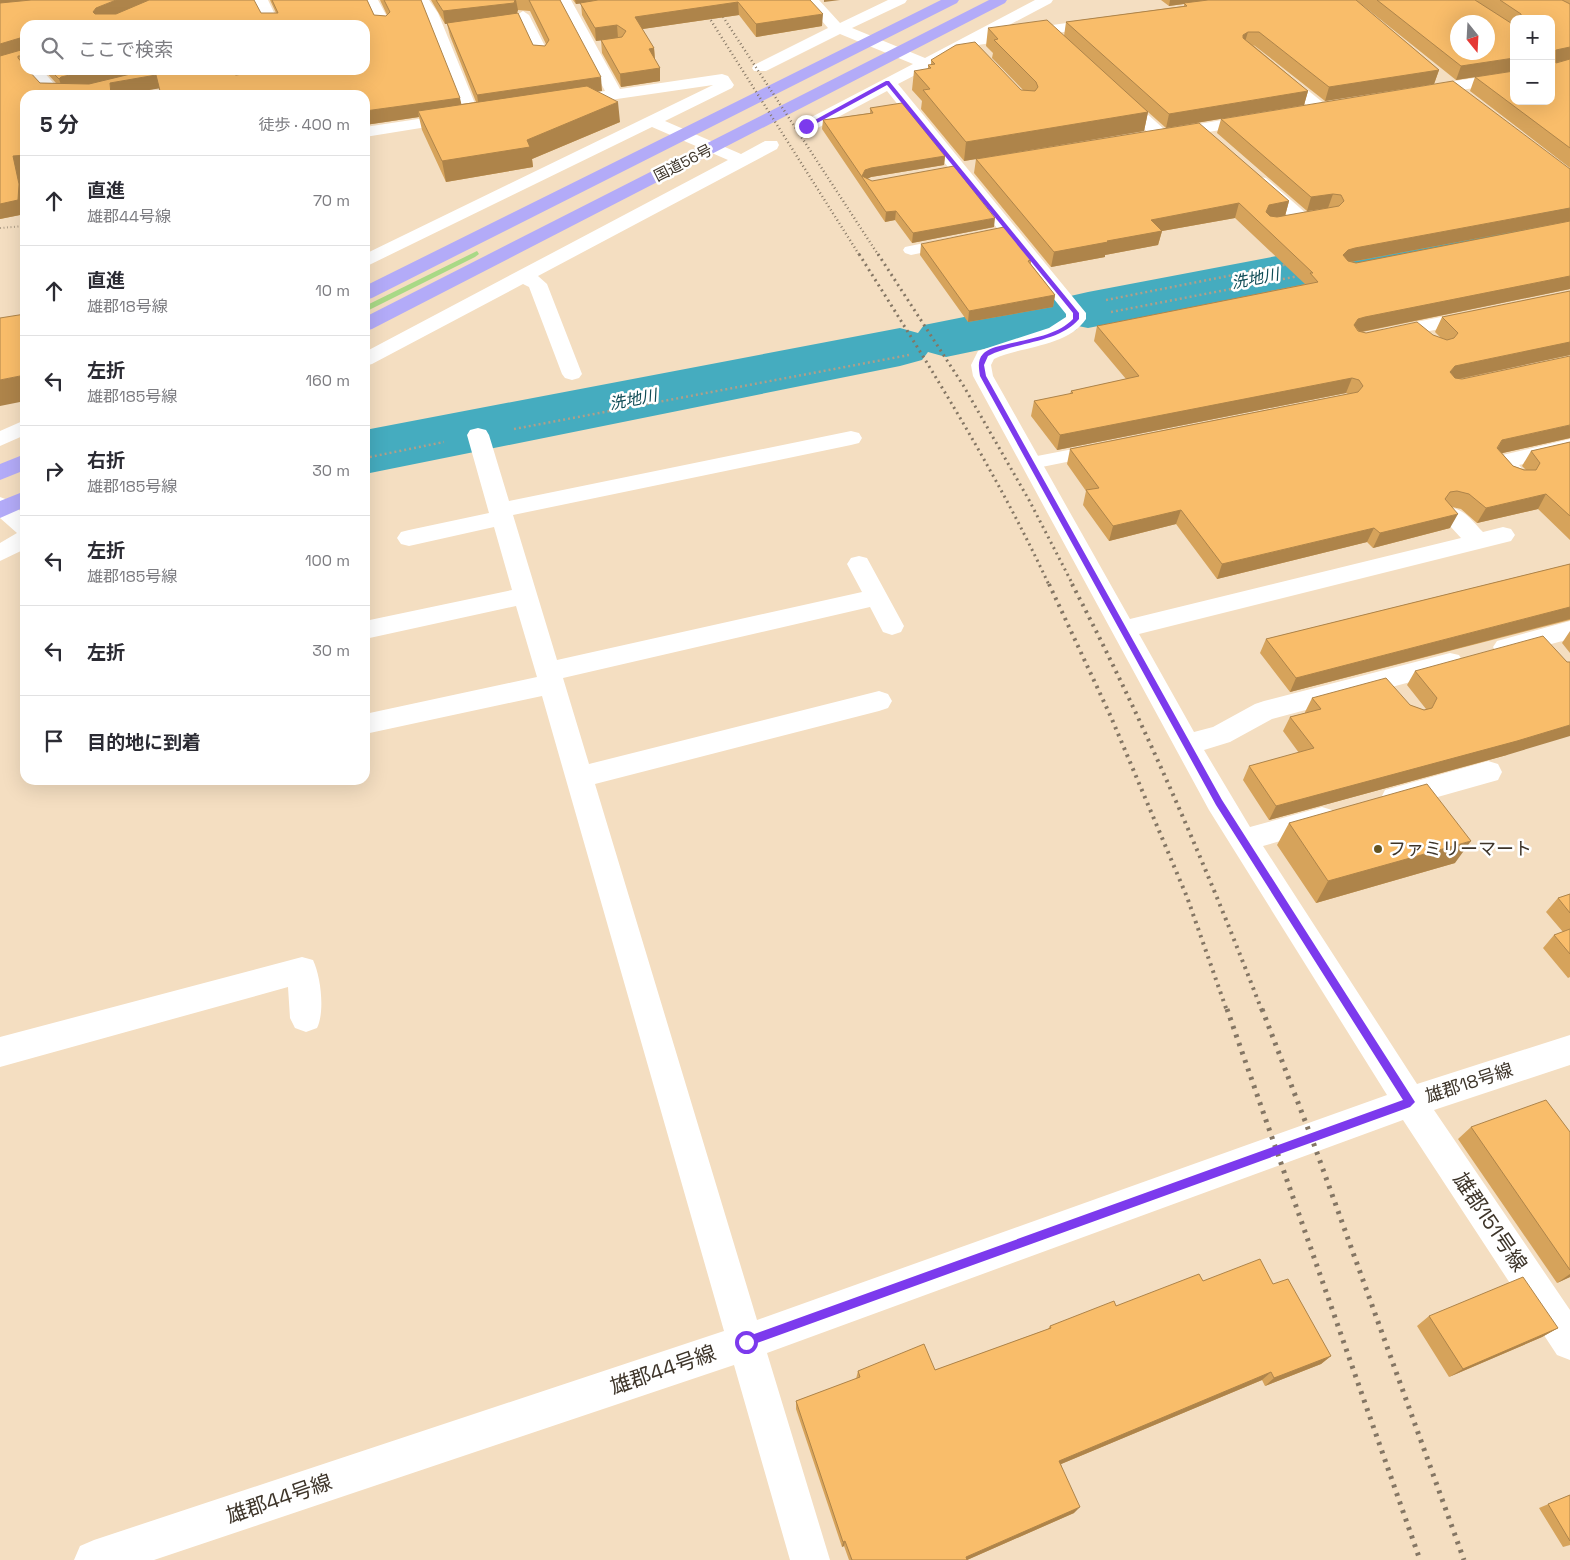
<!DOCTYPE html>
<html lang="ja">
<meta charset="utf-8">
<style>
:root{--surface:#fff;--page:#f2f2f3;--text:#2b2b33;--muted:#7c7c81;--line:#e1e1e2}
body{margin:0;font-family:"Space Grotesk","Noto Sans JP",sans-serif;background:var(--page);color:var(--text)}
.controls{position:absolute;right:15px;top:15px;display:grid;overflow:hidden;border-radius:10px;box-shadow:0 5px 20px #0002}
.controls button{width:45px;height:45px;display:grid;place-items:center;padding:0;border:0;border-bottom:1px solid var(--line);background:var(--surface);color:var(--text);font:25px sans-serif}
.compass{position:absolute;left:1450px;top:15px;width:45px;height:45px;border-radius:50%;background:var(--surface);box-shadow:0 5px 20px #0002;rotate:162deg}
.stop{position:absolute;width:15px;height:15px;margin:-11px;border:4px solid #7c3aed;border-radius:50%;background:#fff}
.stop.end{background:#7c3aed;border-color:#fff;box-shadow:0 1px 5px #0008}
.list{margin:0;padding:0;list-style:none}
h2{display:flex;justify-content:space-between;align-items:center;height:65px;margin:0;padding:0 20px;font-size:21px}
h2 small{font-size:16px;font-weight:400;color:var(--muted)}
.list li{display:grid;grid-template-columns:32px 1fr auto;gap:15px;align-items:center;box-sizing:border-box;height:90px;padding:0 20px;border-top:1px solid var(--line)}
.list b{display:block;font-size:19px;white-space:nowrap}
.list p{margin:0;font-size:16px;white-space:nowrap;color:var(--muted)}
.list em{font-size:16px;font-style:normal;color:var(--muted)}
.icon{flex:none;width:28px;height:28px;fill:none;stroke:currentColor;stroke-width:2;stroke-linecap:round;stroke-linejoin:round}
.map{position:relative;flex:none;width:1570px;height:1560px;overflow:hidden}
.search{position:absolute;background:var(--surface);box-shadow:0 5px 20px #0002;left:20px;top:20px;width:350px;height:55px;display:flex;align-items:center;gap:12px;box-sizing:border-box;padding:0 18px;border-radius:15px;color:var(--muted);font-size:19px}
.panel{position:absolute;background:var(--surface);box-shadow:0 5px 20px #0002;left:20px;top:90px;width:350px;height:695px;border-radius:15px}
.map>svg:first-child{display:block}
.green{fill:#a9d986}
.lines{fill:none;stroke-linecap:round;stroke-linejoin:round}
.river{fill:#45acbf;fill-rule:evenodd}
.path-far1{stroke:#b09f89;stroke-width:2;stroke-dasharray:1 2.5;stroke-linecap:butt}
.path{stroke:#b09f89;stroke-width:2.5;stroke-dasharray:2 3;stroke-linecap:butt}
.service{fill:#fff;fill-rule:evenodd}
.minor{fill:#fff;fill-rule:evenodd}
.trunk{fill:#b3abf8;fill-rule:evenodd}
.rail-far3{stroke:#847664;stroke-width:2.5;stroke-dasharray:1 3;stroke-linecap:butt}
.rail-far2{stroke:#847664;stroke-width:3;stroke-dasharray:2 4;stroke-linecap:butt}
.rail-far1{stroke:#847664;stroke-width:4;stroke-dasharray:2.5 5;stroke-linecap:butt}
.rail{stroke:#847664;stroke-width:5;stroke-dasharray:3 6;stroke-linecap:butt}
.wall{fill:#d6a35b;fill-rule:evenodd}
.shaded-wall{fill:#ae844a}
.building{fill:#f9bd6a;stroke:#ae844a;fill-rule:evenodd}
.route{fill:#7c3aed}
.poi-dot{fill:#652;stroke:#fff;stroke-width:2}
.labels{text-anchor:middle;stroke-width:5;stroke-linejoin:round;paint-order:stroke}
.far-street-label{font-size:15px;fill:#3e352a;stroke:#fff}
.far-water-label{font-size:16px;font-style:italic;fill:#0e4b55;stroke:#fff}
.poi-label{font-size:18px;fill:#3e352a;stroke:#fff;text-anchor:start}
.street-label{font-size:18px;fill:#3e352a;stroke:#fff}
.near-street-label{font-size:21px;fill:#3e352a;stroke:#fff}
</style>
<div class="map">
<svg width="1570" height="1560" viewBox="0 0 1570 1560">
<rect width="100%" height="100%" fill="#f4dec1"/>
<path class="green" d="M477,251L479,254L475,257L365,312V306Z"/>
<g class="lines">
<path class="river" d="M1570,200V234L1088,328L1078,326L1076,330L946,357L928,352L922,360L900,366L365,474V430L900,328L918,333L924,325L1054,299L1064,301L1066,297L1088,292Z"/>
<path class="path-far1" d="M0,228L25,226"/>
<path class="path" d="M1106,300L1289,264
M1111,312L1299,276
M514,429L909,355
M365,458L444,442"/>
<path class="service" d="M417,0H429L438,13L480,116L478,119H468L466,116L426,13Z
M523,11L529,15L549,54L547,57H537L535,54L517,15Z
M953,237L959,239L961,242L959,245L911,255L905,253L903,250L905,247Z
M1099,444L1106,446L1109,450L1106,454L1032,469L1025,467L1022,463L1025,459L1032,457Z"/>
<path class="minor" d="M254,0H268L280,25H266Z
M364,0H378L391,24L389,27H379Z
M557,0H571L620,89L722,74L728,76L734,85L732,88L665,121L741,154L765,141H777L779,145L777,149L538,276L547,284L582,374L579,378L572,380L565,378L562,374L529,287L523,284L372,364L365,366V352L728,160L652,127L365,267V254L713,85L569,106L563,104L561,101L563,98L605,91Z
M804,0H819L840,23L888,0H907L905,3L852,28L925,58L1035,0H1053L1051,3L994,33L1103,18L1108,19L1110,22L1108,25L1103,26L971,46L898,84L1086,313V319C1067,347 1022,346 994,359L991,365L993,376L1130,619L1461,538L1439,514L1443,509C1461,504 1471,520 1483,532L1503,527L1511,529L1515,535L1511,541L1139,634L1194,732L1213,727L1255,704L1264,701L1450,653L1459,655L1463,662L1459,669L1272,719L1230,742L1204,750L1250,827L1322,807L1332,810L1336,818L1332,826L1263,846L1417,1084L1570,1035V1065L1434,1110L1570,1310V1360L1557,1355L1403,1120L767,1353L830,1560H790L734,1365L154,1560H74L80,1546L94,1540L724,1331L542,696L365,734V714L537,677L516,606L365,639V621L512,590L494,527L409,546L401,544L397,538L401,532L409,530L489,513L467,435L470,430L478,428L486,430L489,435L509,501L851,431L859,433L862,438L859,443L851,445L513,515L557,660L862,592L847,564L851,558L859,556L867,558L904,626L901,632L892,635L883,632L870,607L563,678L589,764L879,691L888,694L892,701L888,708L879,711L595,784L757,1320L1387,1095L1209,810L973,376L971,365L978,351L1049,328L1066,317V314L887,91L812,131H800L798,127L800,123L913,64L840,34L766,71H754L752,68L754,65L828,28Z
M1277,68L1283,70L1326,105L1328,108L1326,111H1314L1271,76L1269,73L1271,70Z
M25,70H42L64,95H47Z
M1514,72V82L1421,96L1415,94L1413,91L1415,88L1421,86Z
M1118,91L1124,93L1165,130L1256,114L1262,116L1264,119L1262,122L1256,124L1161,140L1155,139L1112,99L1110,96L1112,93Z
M458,113L464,115L466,118L464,121L365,137V127Z
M1260,177L1266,178L1308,215L1311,219L1308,223L1302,224L1296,223L1254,186L1251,182L1254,178Z
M1476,310L1483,312L1486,316L1483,320L1386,340L1379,338L1376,334L1379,330L1386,328Z
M25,420V435L0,446V431Z
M1570,439V453L1519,465L1530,478L1527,483C1511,487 1499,475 1491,462L1494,457Z
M0,497L8,500L25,515V549L0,561V543L17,533L0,518Z
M1570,621V639L1506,656L1497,653L1493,647L1497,641Z
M1488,761L1498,764L1502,772L1498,780L1395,809L1385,806L1381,798L1385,790Z
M302,957L313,960C321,977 325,1012 317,1028L306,1032L295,1028L290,1018L288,987L0,1067V1037Z"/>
<path class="trunk" d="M941,0H959L957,3L372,298L365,300V286Z
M989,0H1007L1005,3L372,329L365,331V317Z
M25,454V470L0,480V464Z
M25,491V507L0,518V501Z"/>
<path class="rail-far3" d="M698,0L860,256
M712,0L879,256"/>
<path class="rail-far2" d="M859,254C927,362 995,469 1049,585
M878,254L963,385L1029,500L1073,585"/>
<path class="rail-far1" d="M1049,584L1111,717L1187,897L1227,1011
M1072,584C1144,722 1206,865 1262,1011"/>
<path class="rail" d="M1227,1009L1420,1560
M1262,1009L1312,1139L1464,1560"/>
</g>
<path class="wall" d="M0,0L261,13H276L270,0H367L374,15L386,16L387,15L380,0H421L461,104L476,102L450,36L447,24H445L431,0H560L602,91H597L620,122L532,159L533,167L446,182L422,130L419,117L365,125V95L159,88L120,95H25V169L20,170L25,214L0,219ZM518,10L530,11L546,44L545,46L533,45L517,13ZM25,25H365V70H44L56,83H40L25,70Z
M573,0H810L822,26L756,37L739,15L642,29L654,48L655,60L660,68V81L621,87L602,53L601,40H602L596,41L582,15L581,3L576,4Z
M1161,0H1356L1439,70L1434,84L1325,101L1255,46L1253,45L1308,91L1304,105L1166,128L1148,112L1144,131L964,161L921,109L922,101L912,90L914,71L928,69V65H931V60L1024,91L992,58L993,53L986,46L988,28L1064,36L1066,22L1184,6V4L1169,6Z
M1356,0H1570V168L1470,91L1475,77L1514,101L1551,19H1514V71L1456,80Z
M870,108L945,156L944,165L871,177L867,179L872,181L994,227L912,243L895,220L885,222L822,129L823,120L870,113Z
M1221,119L1570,221L1351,262L1356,263L1570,221V289L1362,332L1366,333L1433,335L1441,338L1435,332L1442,317L1570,291V355L1460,379L1570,438L1502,453L1513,466L1526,470L1522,466L1531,451L1570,442V540L1538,509L1477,523L1461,509L1452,507L1450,528L1373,548L1367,542L1217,579L1176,524L1109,541L1083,505L1086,491L1067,464L1070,449L1348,394L1346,393L1057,450L1031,416L1034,401L1070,394L1071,391L1126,379L1094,341L1097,326L1305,284L1235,218L1162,231L1158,245L1105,255V257L1051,267L974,173L976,159L1289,201L1285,216L1329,208L1307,211L1217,133Z
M921,244L1031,260V264L1055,295L1053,307L968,322L920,255Z
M1570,564V620L1290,692L1260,653L1266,639Z
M1570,631V653L1562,643Z
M1567,662L1507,755L1269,820L1243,780L1249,766L1299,753L1283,731L1290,717L1305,713V712L1312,698L1410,705L1424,710L1426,709L1407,685L1415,671Z
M1289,823L1455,863L1316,903L1277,845Z
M1570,894V977L1568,978L1543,948L1554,935L1563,932L1546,912L1558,898Z
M1471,1127L1570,1132V1277L1557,1283L1458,1139Z
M1203,1281L1273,1284L1331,1356L1321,1364L1265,1386L1262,1380L1061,1464L1074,1513L967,1560H849L844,1546L842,1547L796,1409V1401L856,1379L858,1371L935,1370L1048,1329L1050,1326L1116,1306Z
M1429,1316L1558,1328L1542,1337L1449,1377L1417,1326Z
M1570,1495V1545L1563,1547L1539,1508Z"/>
<path class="shaded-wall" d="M0,0H45L0,4Z
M116,0H153L98,25L93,12L96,8Z
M515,0H516L518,10L516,15L445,24L443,11Z
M575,0H599V1L576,4Z
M824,0H840L824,2Z
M1170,0H1212L1169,6Z
M738,2L739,15L636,30L635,17Z
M823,14L822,26L756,37V24Z
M617,25L618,38L596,41L595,28Z
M1248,32L1244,45L1243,35Z
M20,38L25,48L0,58V44Z
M1570,47V60L1551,63L1556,50Z
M654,48L655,61L649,49Z
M1514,58V71L1456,80L1461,66Z
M660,68V81L621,87L620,74Z
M91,70H153L64,93L59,79L61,77Z
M228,70H273L231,80Z
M1439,70L1434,84L1325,101L1329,87Z
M156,75L161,88L120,95H111L110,83Z
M601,77L602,91L479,108L477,95Z
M1308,91L1304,105L1166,128L1169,114Z
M460,98L463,111H418L419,117L365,125V111Z
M618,102L620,122L532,159L533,167L446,182L442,161L527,140Z
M1148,112L1144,131L964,161L966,142Z
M25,155V169L20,170L25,197V214L0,219V204L13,156Z
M945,156L944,165L871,177L865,180L862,176L865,170L871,168Z
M1333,194L1328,208L1307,211L1311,197Z
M1289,201L1285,216L1264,220L1262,226L1266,212L1269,205Z
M1239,203L1235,218L1162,231L1158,245L1105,255V257L1051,267L1054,252L1151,220Z
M1570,208V221L1350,262L1338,270L1343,255L1348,250L1355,248Z
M896,211L895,220L885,222L886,212Z
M995,218L994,227L912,243L913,233Z
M1570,276V289L1360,332L1354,325L1358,319L1365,317Z
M1055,295L1053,307L968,322L969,311Z
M1570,342V355L1448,381L1450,372L1455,366Z
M25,375V401L0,406V380Z
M1352,378L1346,393L1057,450L1060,435Z
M1570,425V438L1494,455L1502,440Z
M1546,494L1538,509L1477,523L1486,508Z
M1181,510L1176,524L1109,541L1113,526Z
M1458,514L1450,528L1373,548L1380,533Z
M1374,528L1367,542L1217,579L1222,564Z
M1570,607V619L1290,692L1296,678Z
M1570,725V736L1507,755L1269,820L1276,806Z
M1471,841L1455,863L1316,903L1328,881Z
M1570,1274V1277L1557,1283Z
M1558,1328L1542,1337L1449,1377L1463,1369Z
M1331,1356L1321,1364L1265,1386L1274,1378Z
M1271,1372L1262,1380L1054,1467L1059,1461Z
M1080,1507L1074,1513L967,1560L966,1557Z
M845,1541L844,1546L842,1547L843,1542Z"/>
<path class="building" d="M31,0H116L96,8L93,12L95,14H116L149,0H254L261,13H278L272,0H367L374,15L386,16L390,12L384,0H421L460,98L365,111V95H161L156,75L110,83L111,95H25V155L13,156L19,184L18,200L0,204V56L21,50L20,38L0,44V3ZM25,25H365V70H268L236,75L229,72L228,70H147L89,84L40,83L28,70H25V66L18,58V56H25Z
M436,0H515L514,3L443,11Z
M529,0H560L601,77L477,95L447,23L518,13L533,45L545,46L549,40Z
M598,0H810L823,14L756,24L738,2L635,17L654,48L649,49L660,68L620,74L601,40L622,37L626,31L617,25L595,28L580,3Z
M1208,0H1356L1439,70L1329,87L1259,32H1248L1243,35V38L1308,91L1169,114L1066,22L1187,6L1184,3Z
M1377,0H1475L1514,25V58L1461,66ZM1458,22H1488V52H1458Z
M1500,0H1562L1570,4V47L1556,50V63L1570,59V148L1475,77L1514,71V101H1551V19H1521V14Z
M1047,20L1148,112L966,142L923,90L930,89L914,71L931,68L928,65L935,64L931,60L956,45L975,42L1021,90L1035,91L1038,87L1036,82L994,40L998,39L988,28Z
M50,70H91L61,77L59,79Z
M1453,81L1570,169V208L1355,248L1348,250L1343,255L1348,261L1356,263L1570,221V276L1365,317L1358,319L1354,325L1358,331L1366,333L1417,322L1433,335L1447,340L1454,338L1458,333L1442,317L1570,291V342L1455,366L1450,372L1455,378L1462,379L1570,356V425L1502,440L1497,448L1513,466L1524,470H1536L1540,463L1531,451L1570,442V516L1546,494L1486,508L1469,494L1457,491L1450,492L1445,499L1458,514L1380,533L1374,528L1222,564L1181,510L1113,526L1086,490L1099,488L1070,449L1358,392L1363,386L1359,380L1352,378L1060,435L1034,401L1073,393L1071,391L1139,376L1097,326L1318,282L1310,273H1313L1239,203L1151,220L1162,231L1107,241L1108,242L1054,252L976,159L1199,123L1289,201L1269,205L1266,212L1270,216L1277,217L1339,206L1344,201L1341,195L1333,194L1311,197L1221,119Z
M587,86L618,102L527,140L530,147L442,161L418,111Z
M902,103L945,156L871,168L865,170L862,176L872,181L954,166L995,218L913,233L896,211L886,212L823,120L873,113L870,108Z
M1004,227L1031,260L1028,261L1055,295L969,311L921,244Z
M25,314V375L0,380V318Z
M1570,564V607L1296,678L1266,639Z
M1543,636L1567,662H1570V725L1517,741L1276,806L1249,766L1314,748L1290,717L1321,709L1312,698L1386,678L1410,705L1424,710L1432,708L1437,698L1415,671Z
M1427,784L1471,841L1328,881L1289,823Z
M1570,894V913L1558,898Z
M1570,929V954L1554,935Z
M1546,1100L1570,1132V1270L1471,1127Z
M1260,1259L1273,1284L1288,1279L1331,1356L1274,1378L1271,1372L1059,1461L1080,1507L966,1557L967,1560H852L845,1541L843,1542L796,1401L860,1377L858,1371L924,1344L935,1370L1051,1328L1050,1326L1114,1301L1116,1306L1199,1274L1203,1281Z
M1523,1277L1558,1328L1463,1369L1429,1316Z
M1570,1495V1541L1548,1504Z"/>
<path class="route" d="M886,81H889L1079,313V319C1059,343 1015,342 988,356L984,365L986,376L1222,800L1415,1102L1410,1107L746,1347L742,1346L741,1342L742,1338L746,1337L1403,1100L1216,805L980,376C979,369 977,360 983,354C987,349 998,346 1004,345C1027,339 1057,336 1073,319V313L887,85L808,128L804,126Z"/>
<circle class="poi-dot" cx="1378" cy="849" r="5"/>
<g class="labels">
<g class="far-street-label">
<text transform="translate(683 163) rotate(-27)" y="5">国道56号</text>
</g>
<g class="far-water-label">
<text transform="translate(1255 278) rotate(-11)" y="6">洗地川</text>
<text transform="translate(633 399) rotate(-11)" y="6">洗地川</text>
</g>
<g class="poi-label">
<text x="1388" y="855">ファミリーマート</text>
</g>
<g class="street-label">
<text transform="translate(1469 1083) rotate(-18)" y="6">雄郡18号線</text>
</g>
<g class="near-street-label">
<text transform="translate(1490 1222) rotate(56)" y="7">雄郡151号線</text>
<text transform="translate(663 1370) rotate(-19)" y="7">雄郡44号線</text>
<text transform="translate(279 1499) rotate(-19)" y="7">雄郡44号線</text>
</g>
</g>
</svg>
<div class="controls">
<button>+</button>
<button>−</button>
</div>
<svg class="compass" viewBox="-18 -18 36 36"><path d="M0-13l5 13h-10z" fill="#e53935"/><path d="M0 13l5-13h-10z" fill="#7c7c81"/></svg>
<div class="stop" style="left:746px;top:1342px"></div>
<div class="stop end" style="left:806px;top:126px"></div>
<div class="search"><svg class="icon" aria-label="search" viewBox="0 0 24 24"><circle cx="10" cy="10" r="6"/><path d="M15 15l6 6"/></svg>ここで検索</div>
<section class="panel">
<h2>5 分<small>徒歩 · 400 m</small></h2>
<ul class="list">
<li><svg class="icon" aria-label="ahead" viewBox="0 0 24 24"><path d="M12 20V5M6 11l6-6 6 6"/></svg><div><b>直進</b><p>雄郡44号線</p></div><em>70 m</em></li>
<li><svg class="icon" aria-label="ahead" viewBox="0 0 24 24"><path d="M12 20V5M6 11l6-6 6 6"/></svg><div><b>直進</b><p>雄郡18号線</p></div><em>10 m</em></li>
<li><svg class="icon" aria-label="left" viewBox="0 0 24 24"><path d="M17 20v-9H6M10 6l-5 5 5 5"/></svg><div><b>左折</b><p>雄郡185号線</p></div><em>160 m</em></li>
<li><svg class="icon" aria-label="right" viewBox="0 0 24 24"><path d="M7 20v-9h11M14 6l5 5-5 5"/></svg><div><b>右折</b><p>雄郡185号線</p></div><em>30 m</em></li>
<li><svg class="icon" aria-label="left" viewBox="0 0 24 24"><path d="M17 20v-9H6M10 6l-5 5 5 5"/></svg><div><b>左折</b><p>雄郡185号線</p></div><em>100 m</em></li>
<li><svg class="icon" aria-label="left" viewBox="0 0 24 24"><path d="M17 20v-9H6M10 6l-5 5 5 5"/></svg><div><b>左折</b></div><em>30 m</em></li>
<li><svg class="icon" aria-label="arrive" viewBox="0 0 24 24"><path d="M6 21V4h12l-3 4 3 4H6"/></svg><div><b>目的地に到着</b></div></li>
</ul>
</section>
</div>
